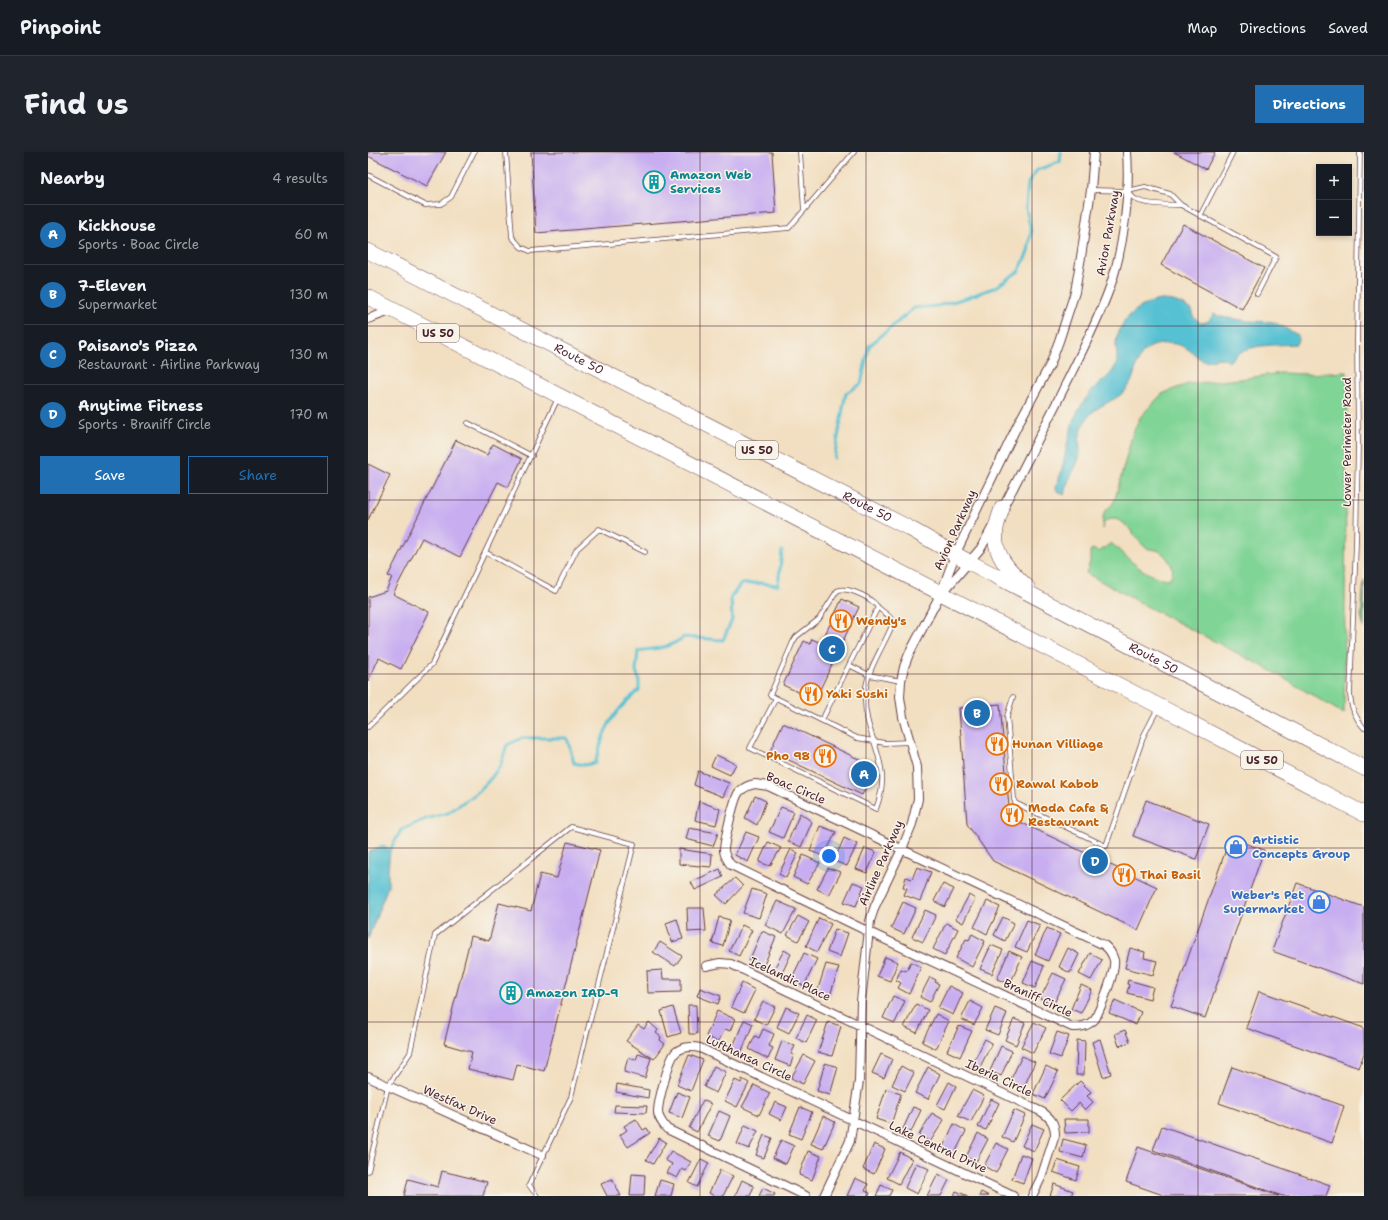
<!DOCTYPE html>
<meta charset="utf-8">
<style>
:root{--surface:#171b24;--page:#20242c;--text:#f1f3f6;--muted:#9ea1a6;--line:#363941;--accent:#1f6fb2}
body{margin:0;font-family:"Shantell Sans",sans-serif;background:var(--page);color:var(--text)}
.controls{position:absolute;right:12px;top:12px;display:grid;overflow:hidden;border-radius:0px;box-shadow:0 2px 6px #0003}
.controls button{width:36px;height:36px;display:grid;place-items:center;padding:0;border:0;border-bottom:1px solid var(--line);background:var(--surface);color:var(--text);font:20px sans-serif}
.you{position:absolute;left:461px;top:704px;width:14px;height:14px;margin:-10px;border:3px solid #fff;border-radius:50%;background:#1a73e8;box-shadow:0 0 0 6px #1a73e833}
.badge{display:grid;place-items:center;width:26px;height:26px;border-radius:50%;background:var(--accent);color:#fff;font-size:13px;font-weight:700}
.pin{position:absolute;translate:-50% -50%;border:2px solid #fff;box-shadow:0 1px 4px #0006}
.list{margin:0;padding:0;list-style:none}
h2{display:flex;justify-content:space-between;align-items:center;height:52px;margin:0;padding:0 16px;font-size:17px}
h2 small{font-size:13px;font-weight:400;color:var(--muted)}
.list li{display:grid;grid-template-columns:26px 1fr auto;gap:12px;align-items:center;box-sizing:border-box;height:60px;padding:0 16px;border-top:1px solid var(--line)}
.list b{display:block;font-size:15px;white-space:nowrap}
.list p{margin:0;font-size:13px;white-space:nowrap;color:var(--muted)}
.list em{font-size:13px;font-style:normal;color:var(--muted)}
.actions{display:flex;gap:8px;padding:12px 16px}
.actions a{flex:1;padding:9px 0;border:1px solid var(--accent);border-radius:0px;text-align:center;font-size:14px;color:var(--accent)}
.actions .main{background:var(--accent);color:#fff}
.map{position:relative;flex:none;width:996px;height:1044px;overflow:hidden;border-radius:0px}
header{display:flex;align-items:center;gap:24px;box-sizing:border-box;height:56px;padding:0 20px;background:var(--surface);border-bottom:1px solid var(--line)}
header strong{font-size:19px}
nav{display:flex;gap:22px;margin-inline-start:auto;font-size:14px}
.intro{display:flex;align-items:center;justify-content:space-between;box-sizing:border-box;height:96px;padding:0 24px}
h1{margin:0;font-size:28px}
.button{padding:10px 18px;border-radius:0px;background:var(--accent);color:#fff;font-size:14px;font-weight:700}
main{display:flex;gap:24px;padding:0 24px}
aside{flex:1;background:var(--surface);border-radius:0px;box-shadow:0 2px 6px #0003}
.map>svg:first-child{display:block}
.green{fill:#80d496;stroke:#657a60}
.forest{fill:#68b67f;stroke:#596a55}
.water{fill:#57c1d3;stroke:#50707f}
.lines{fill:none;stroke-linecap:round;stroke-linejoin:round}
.stream{stroke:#57c1d3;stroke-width:3}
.building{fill:#c8aef1}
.lane-casing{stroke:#633c42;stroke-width:5.5}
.street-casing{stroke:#633c42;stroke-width:10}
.highway-casing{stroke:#633c42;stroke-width:16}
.lane{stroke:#fff;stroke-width:4}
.street{stroke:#fff;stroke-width:8}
.highway{stroke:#fff;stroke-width:15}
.grid{fill:none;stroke:#4a1f2b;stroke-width:1;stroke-opacity:0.55}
.labels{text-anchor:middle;stroke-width:3;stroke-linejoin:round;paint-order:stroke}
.shield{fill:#f7f3e8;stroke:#7e5f64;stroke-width:1}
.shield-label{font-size:11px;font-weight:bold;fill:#4a1f2b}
.culture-label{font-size:12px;font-weight:bold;fill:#0d838f;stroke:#f7f3e8;text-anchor:start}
.street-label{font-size:12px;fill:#4a1f2b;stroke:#f7f3e8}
.food-label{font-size:12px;font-weight:bold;fill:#c56008;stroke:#f7f3e8;text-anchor:start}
.shop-label{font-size:12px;font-weight:bold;fill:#366cbe;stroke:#f7f3e8;text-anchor:start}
</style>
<header>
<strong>Pinpoint</strong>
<nav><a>Map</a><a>Directions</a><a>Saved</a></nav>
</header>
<div class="intro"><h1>Find us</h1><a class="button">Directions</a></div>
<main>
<aside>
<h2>Nearby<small>4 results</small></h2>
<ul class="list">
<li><span class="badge">A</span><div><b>Kickhouse</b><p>Sports · Boac Circle</p></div><em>60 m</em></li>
<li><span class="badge">B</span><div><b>7-Eleven</b><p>Supermarket</p></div><em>130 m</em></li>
<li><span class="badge">C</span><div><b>Paisano's Pizza</b><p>Restaurant · Airline Parkway</p></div><em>130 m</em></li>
<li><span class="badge">D</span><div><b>Anytime Fitness</b><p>Sports · Braniff Circle</p></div><em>170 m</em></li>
</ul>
<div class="actions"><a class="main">Save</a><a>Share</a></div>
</aside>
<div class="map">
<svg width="996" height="1044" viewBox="0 0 996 1044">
<rect width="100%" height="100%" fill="#f7f3e8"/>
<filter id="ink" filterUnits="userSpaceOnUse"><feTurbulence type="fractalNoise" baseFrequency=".025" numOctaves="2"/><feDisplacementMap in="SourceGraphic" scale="8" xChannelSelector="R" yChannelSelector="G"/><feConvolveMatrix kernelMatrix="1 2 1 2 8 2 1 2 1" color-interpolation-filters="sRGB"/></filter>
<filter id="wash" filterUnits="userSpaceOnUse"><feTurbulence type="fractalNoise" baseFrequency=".012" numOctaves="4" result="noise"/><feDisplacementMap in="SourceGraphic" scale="16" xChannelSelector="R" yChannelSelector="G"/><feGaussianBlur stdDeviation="0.9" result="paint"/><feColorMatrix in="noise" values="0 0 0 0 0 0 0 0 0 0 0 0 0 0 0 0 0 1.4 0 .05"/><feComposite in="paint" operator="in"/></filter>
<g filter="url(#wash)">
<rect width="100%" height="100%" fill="#f2dfc1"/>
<path class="green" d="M979,220L976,562L902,518L778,454L718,421L722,410V400L724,397L731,400L743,391C759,405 778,427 801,427C801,427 804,422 804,422C807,415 798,403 791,399C787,397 781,398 777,395C765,385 757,362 739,368L735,372L734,377C735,372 734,365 737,360C740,355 744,355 747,347L765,280L773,264L794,242L801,239L820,232L873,227L912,221L939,222Z"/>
<path class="forest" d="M996,428V477L993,465Z"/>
<path class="water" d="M793,148C806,148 815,151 825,160V164L832,171C839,171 842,169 845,162L854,165L879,169L906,170L922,179L930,183V188L928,192C904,194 877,190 861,210C852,201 844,211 835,208C831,207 828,203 825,201C816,193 806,190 794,192C763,195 772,224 757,239C745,251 728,252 718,268C714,274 711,284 711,291C712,296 713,301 711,306C707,319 698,329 696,343L688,338C688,331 691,327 693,321C698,302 700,282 707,265C711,256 716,249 722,241C729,231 741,227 747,215C751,207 748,200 748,191C750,168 772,151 793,148Z
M16,693L22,698L20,718V734L0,787V700Z"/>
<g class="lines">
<path class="stream" d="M466,306C471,284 473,263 478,241L493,232L501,194L546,156L569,154L598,146L628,135L651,119L660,100L663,79L658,56L660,31L669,18L692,10L693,0
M22,698L33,678L58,667L80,661L111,639L123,626L132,614L139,593L154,586H199L206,611L216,613L227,611C231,600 233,588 238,578C245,562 258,549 271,538V527L268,519L270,499C288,496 300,497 316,485L355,488L364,468L363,445L373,432L392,431L410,433L414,399"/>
</g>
<g id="blocks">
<path class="building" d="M0,0H78L59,34L0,4Z
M163,0H404L408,61L168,81Z
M806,0H847L838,17Z
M815,72L896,116L874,157L793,113Z
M88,288L119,303L125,292L154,307L140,335L130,330L92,405L54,386L25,442L61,460L33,517L11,506L0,529V445L18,439L24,425L20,424Z
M0,312L22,323L0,368Z
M474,447L491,455L447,548L415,533L436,489L442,492L444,487L453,491Z
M632,552L641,655L652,670L789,735L770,778L625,709L599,672L591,556Z
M415,571L503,613L505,621L494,643L402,599Z
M348,603L368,612L362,623L343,614Z
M330,619L361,631L355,645L326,633Z
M387,644L398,649L389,673L377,666Z
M778,648L841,672L828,707L765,684Z
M331,649L352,657L348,673L327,668Z
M413,655L426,660L415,686L401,680Z
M432,661L444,670L433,695L420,689Z
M452,674L468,680L456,704L442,699Z
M321,676L350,681L345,694L318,687Z
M378,680L391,685L380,710L367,703Z
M476,686L489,692L479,714L466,709Z
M862,686L896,698L837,866L803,854Z
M199,690L232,698L176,919L149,912L145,928L100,917L104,900L76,892L103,784L121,789L131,751L163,759L172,722L189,726Z
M400,690L413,696L402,714L391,710Z
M497,696L508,700L499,721L488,717Z
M311,697L344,702L343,715L311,712Z
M423,697L430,701L418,726L411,722Z
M435,703L452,711L439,732L425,725Z
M549,715L563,720L552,749L536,743L539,736L535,735L538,725L544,727Z
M460,716L473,720L461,743L449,737Z
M352,717L355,725L327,738L323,730Z
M367,726L375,734L358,752L348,743Z
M485,730L496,734L488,754L476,750Z
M929,731L996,755V832L904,799Z
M575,732L586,737L577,755L566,749Z
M384,737L399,742L391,766L375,761Z
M601,743L607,747L595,771L588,767Z
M409,749L428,757L415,782L397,773Z
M619,749L632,755L619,782L606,775Z
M535,750L548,756L536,782L523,776Z
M319,756H336L338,779L320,780Z
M557,758L568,763L555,790L544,785Z
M430,764L441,770L430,789L419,783Z
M351,765L362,768L355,794L344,791Z
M635,765L646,771L637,789L626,783Z
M451,766L463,772L449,800L438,794Z
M309,767L315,787L304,790L298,771Z
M659,768L672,773L659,800L647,795Z
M578,771L590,777L577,803L565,797Z
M374,773L384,778L371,804L361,799Z
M679,776L692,782L680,809L667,803Z
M467,777L480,781L472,805L459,800Z
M394,779L408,785L395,815L381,809Z
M604,782L617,789L604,815L588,806L598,787L601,788Z
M292,790L314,804L307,814L285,800Z
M623,793L635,798L624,822L612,817Z
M700,796L711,802L702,821L691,815Z
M762,796L777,800L776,806L789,809L785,823L757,816Z
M416,798L423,802L414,821L406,817Z
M641,799L654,805L642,832L629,827Z
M436,801L449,807L436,834L423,828Z
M722,801L734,808L723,828L711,822Z
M517,805L530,810L522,829L509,824Z
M664,809L676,814L667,836L655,831Z
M543,810L553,815L541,842L530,836L533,831L528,828L533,817L538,819Z
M458,812L471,815L462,844L449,840Z
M294,818L295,827H313V840L280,841L279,819Z
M685,821L698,827L685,853L672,847Z
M562,825L568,828L567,830L571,832L562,850L552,845Z
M760,828L785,835L782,847L759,841L761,833L759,832Z
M374,831L387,838L376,861L363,855Z
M713,833L724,838L713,861L703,857Z
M581,834L595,841L585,863L570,856Z
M332,836L353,844L350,852L329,844Z
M891,839L996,876V901L991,916L878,876Z
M525,844L537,849L527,871L515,866Z
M747,848L773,860L768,873L741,861Z
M395,849L407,855L398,873L386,867Z
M602,849L615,856L606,873L593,867Z
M548,852L560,858L549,881L536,875Z
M320,853H328L329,882H321Z
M305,855L313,881L300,885L293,859Z
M418,855L431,861L421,881L409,875Z
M627,856L639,861L630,883L617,878Z
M349,859L367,867L362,879L357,877L350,890L338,884Z
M568,862L581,869L568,897L554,890Z
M439,863L449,868L438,891L428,886Z
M646,867L657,871L648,893L637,888Z
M376,868L385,872L373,901L364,897Z
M281,870L290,878L288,881L293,885L292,888L297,892L286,907L258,889L270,873L276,877Z
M460,870L473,874L464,904L450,900Z
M666,870L678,876L665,901L653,895Z
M591,874L604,879L592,905L579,899Z
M395,877L406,882L401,894L405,896L400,907L381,897L387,884L391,886Z
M757,878L762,890L751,894L747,882Z
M689,880L701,884L693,906L681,902Z
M617,887L624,891L610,919L603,915Z
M732,887L743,922L735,925L724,890Z
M709,888L717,889L716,923H708Z
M414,889L427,894L423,902L426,903L422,914L407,908Z
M633,894L644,899L633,924L622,919Z
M270,902L283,906L277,926L256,920L260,906L268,908Z
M513,902L524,907L516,926L504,921Z
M321,903L335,908L323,939L309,933Z
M436,903L447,909L435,932L423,926Z
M654,904L667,910L656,935L642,929Z
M457,911L470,915L462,943L449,939Z
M346,914L358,920L348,941L336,935Z
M533,914L546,921L537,939L524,933Z
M678,914L690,920L677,947L665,942Z
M560,915L572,922L560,947L547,941Z
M864,915L976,954L964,991L851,951Z
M374,927L381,931L369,955L357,949L367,928L373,931Z
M712,929L723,940L719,944L725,950L717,958L711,951L703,959L692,948Z
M581,930L588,934L577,957L569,953Z
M249,932L281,938L280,946L248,940Z
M386,933L402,941L391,963L374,955Z
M518,937L533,942L523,972L508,967Z
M604,938L616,944L603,970L590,964Z
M309,940L322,945L314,966L301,961Z
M623,947L631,951L618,978L610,975Z
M335,948L343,952L329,980L321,976Z
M407,950L419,955L413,968L401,962Z
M247,953L279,954L278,961L246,960Z
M432,955L444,960L433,987L421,982Z
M545,955L553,958L543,980L535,977Z
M646,958L657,963L645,990L634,985Z
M351,959L362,964L352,989L340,984Z
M564,961L576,968L562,990L551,983Z
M455,964L467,970L455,997L443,992Z
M268,967L275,978L279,976L282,981L260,995L252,983L259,978L256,974Z
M696,967H721V980L697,981Z
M586,972L598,979L586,1003L574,997Z
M664,972L676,977L666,999L654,994Z
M377,973L390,979L381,997L369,992Z
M794,974L962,1033L958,1044H914L785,998Z
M610,981L620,987L608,1010L598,1005Z
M396,983L404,986L396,1006L388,1003Z
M291,986L298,990L285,1012L278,1008Z
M695,987L718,993L715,1006L692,1000Z
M413,988L426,994L418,1012L405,1006Z
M628,991L640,997L628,1021L616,1014Z
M506,992L517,997L506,1022L495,1017Z
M770,995L911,1044H798L758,1030Z
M303,999L323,1010L318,1019L314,1017L309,1026L299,1021L304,1012L297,1008Z
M440,999L453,1004L444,1028L431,1023Z
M532,1000L544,1007L531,1032L519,1026Z
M653,1002L664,1006L655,1031L644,1027Z
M333,1007L341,1011L329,1035L321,1031Z
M689,1008L712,1015L708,1028L685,1020Z
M548,1011L561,1017L549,1042L537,1036Z
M352,1018L365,1024L355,1044H347L341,1041Z
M74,1019L119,1030L115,1044H36L40,1027L70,1035Z
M264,1022L277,1023L276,1044H262Z
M570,1022L581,1028L573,1044H559Z
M487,1026L500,1032L497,1039L502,1041L501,1044H479Z
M244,1027L253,1044H239L233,1032Z
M292,1028L306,1032L303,1044H287Z
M374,1028L386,1034L382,1044H367Z
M686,1032L705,1039L703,1044H682Z
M513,1033L524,1038L521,1044H508Z
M395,1036L407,1042L406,1044H391Z
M588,1039L600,1044H586Z
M613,1040L621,1044H611Z"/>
</g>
</g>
<g filter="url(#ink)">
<use href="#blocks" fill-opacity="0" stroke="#633c42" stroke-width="1"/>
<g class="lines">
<g class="lane-casing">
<path id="lane" d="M138,0L144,85L153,95L162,99L421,76L486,0
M432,0L436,58
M992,0L989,189L990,292L988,391L982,543C983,556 988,567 996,576
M0,23L57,53L73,52L83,45L106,0
M723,38L760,39L777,35L802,42L813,53L908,105L889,142
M760,40C762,42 764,45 767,47C776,53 802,53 813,53
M832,64L865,0
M100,271L164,304
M117,400L188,439L209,397L231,377L277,400
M510,455L481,513L501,523L533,529
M645,545L639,564L646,647L647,651L738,694L776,583L790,556
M408,546L382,596L508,657C512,646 515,635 514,623C512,596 496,574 497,545C497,519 516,495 525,471C523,463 517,462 512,457C509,455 508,452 505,450C498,444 478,434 469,439L451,467L428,485L425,490L402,543L408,546L489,586L517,591L543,590
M454,568L481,513
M0,575L64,512L190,246
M0,1019L20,934L42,901L67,783L203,675L266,692L203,945L161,1033L169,1044"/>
</g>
<g class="street-casing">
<path id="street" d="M0,167L25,158
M633,359C653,322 671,285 690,248C708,211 728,174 742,135C756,95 762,42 759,0
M577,438L613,396L625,374
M387,632L400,634L736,793C741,797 744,801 746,808C748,820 733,855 727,867C720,874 714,875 704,875L501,780L363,713C360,709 357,705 356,699C356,690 366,646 371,640C376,635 381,633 387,632Z
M338,814L352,811L363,812L674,960C683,966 687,972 687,983L673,1026L664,1044
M0,925L174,1003
M438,1044L299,977C295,972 290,966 290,960C290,950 301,906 308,900C315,894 323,894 332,896L645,1044
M456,1044L482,989L491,929L493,849L502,769L507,754L534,697L544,672L550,647L549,615L535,565L532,545L533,529L536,515L541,502L573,441L587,403L650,272L682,213L691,189L707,140L713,105L723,38L726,0"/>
</g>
<g class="highway-casing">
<g id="highway">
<path id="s1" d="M0,99L541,376L601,410L996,616"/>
<path d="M0,145L791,554L996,662"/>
<path d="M634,356C632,363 629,370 628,377C624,403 642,419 659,435"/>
</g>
</g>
<use href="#lane" class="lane"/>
<use href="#street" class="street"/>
<use href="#highway" class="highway"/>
</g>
</g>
<path class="grid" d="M166,0V1044M332,0V1044M498,0V1044M664,0V1044M830,0V1044M0,174H996M0,348H996M0,522H996M0,696H996M0,870H996"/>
<defs>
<g id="building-ring" transform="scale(1.15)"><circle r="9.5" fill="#f7f3e8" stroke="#0f9aa8" stroke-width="1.5"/><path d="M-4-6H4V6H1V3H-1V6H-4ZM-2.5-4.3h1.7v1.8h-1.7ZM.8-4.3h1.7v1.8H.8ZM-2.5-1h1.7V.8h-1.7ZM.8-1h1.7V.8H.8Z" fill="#0f9aa8"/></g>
<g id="restaurant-ring" transform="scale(1.15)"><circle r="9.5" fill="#f7f3e8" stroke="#e8710a" stroke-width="1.5"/><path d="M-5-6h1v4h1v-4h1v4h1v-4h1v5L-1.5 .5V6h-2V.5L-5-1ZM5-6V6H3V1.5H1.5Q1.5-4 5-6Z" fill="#e8710a"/></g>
<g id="shop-ring" transform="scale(1.15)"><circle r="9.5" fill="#f7f3e8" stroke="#3f7fe0" stroke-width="1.5"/><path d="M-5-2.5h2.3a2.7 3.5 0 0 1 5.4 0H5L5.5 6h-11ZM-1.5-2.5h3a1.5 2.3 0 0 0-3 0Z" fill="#3f7fe0"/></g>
</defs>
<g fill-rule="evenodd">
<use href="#building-ring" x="286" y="30"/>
<use href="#restaurant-ring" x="473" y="469"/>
<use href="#restaurant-ring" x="443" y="542"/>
<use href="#restaurant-ring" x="629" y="592"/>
<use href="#restaurant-ring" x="457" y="604"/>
<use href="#restaurant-ring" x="633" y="632"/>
<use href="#restaurant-ring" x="644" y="663"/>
<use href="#shop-ring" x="868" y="695"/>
<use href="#restaurant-ring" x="756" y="723"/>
<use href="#shop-ring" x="951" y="750"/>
<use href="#building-ring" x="143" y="841"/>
</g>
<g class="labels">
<g class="shield">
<rect x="49" y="172" width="42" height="18" rx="3"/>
<rect x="368" y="289" width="42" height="18" rx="3"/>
<rect x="873" y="599" width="42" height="18" rx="3"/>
</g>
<g class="shield-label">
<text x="70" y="185">US 50</text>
<text x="389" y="302">US 50</text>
<text x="894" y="612">US 50</text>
</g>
<g class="culture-label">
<text x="302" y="27">Amazon Web<tspan x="302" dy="14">Services</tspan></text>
<text x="158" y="845">Amazon IAD-9</text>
</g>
<g class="street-label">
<text transform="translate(740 81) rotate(-80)" y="4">Avion Parkway</text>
<text dy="4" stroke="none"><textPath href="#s1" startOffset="237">Route 50</textPath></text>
<text transform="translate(979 290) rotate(-90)" y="4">Lower Perimeter Road</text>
<text dy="4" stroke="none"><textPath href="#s1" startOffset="561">Route 50</textPath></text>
<text transform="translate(587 378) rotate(-66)" y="4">Avion Parkway</text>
<text dy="4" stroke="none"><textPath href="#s1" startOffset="885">Route 50</textPath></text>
<text transform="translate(428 636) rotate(23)" y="4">Boac Circle</text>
<text transform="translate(513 711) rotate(-66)" y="4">Airline Parkway</text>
<text transform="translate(422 827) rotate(25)" y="4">Icelandic Place</text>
<text transform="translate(670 846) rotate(25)" y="4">Braniff Circle</text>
<text transform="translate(381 906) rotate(25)" y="4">Lufthansa Circle</text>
<text transform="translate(631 926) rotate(25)" y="4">Iberia Circle</text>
<text transform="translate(92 953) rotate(24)" y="4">Westfax Drive</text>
<text transform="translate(570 995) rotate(25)" y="4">Lake Central Drive</text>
</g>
<g class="food-label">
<text x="488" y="473">Wendy's</text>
<text x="458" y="546">Yaki Sushi</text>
<text x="644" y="596">Hunan Villiage</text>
<text x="442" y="608" text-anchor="end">Pho 98</text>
<text x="648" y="636">Rawal Kabob</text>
<text x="660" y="660">Moda Cafe &amp;<tspan x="660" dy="14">Restaurant</tspan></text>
<text x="772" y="727">Thai Basil</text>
</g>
<g class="shop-label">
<text x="884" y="692">Artistic<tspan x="884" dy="14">Concepts Group</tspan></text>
<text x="936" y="747" text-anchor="end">Weber's Pet<tspan x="936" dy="14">Supermarket</tspan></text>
</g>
</g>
</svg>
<div class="controls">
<button>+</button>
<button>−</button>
</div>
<div class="you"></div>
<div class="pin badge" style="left:496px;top:622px">A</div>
<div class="pin badge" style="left:609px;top:561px">B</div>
<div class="pin badge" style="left:464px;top:497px">C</div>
<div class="pin badge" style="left:727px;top:709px">D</div>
</div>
</main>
